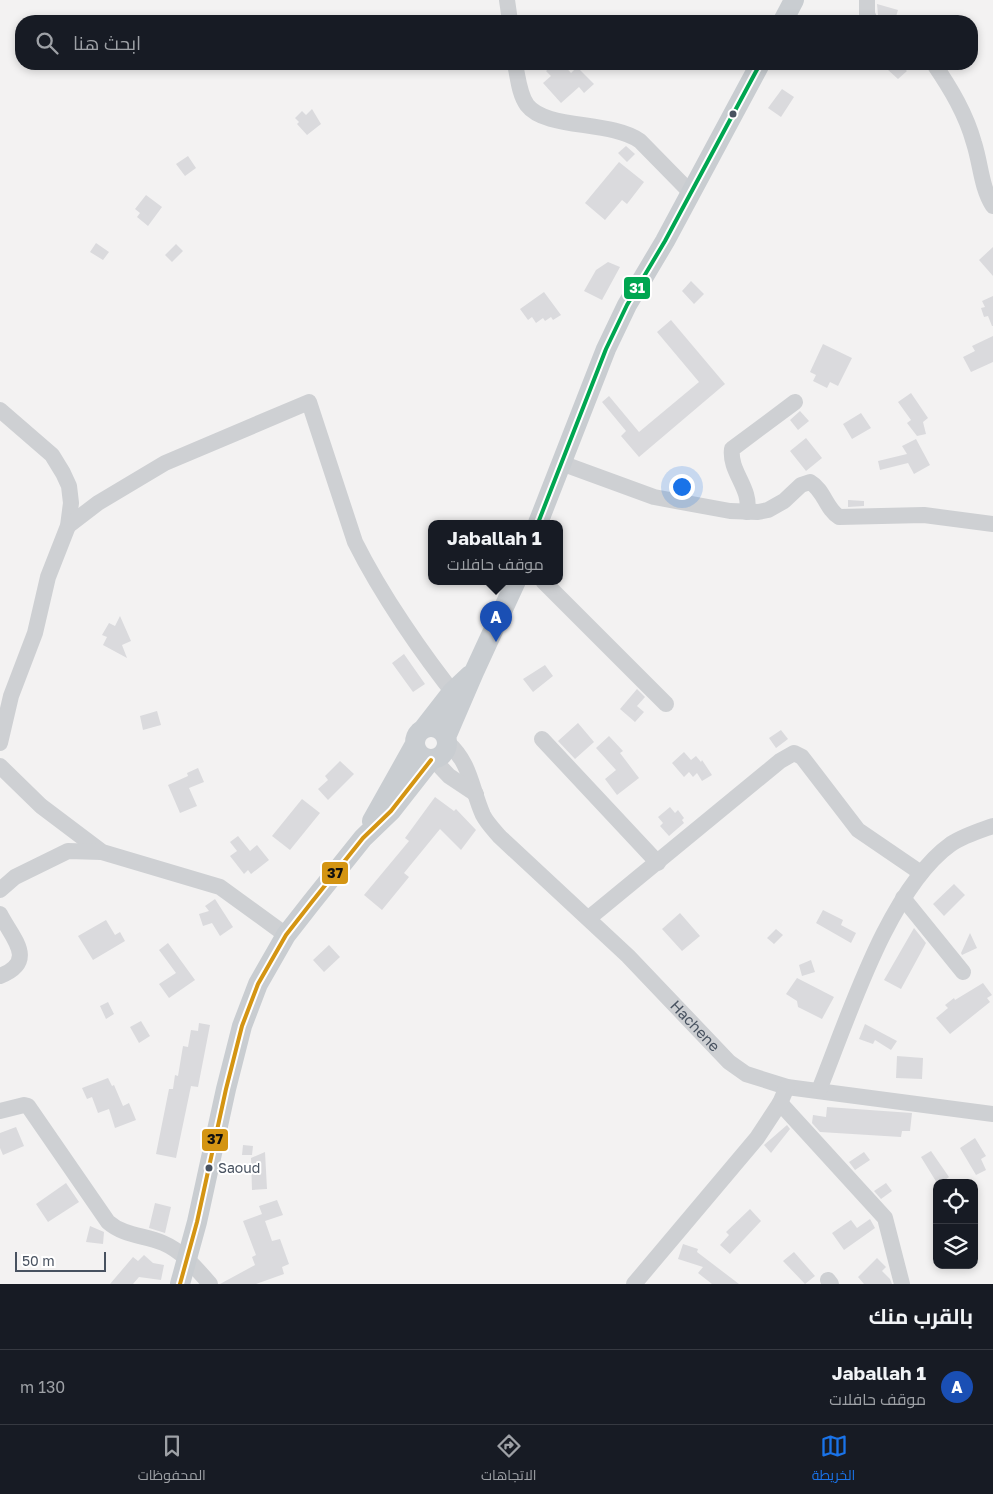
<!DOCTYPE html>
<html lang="ar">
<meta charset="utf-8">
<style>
:root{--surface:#171b24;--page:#242831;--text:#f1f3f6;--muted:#9ea1a6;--line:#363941;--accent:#1a73e8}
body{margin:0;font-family:"Golos Text",Cairo,sans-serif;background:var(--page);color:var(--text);direction:rtl}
.controls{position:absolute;right:15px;bottom:15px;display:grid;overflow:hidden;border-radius:10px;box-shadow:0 2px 8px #0003}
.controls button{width:45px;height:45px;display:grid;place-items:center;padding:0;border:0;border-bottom:1px solid var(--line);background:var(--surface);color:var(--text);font:25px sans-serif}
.scale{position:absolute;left:15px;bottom:12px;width:91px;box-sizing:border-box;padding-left:5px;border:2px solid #485260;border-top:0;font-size:14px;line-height:18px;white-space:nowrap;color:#485260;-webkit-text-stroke:4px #fff;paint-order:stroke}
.you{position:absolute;left:681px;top:486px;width:18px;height:18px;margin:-12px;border:4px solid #fff;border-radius:50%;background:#1a73e8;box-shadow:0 0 0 8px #1a73e833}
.badge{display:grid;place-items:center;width:32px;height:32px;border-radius:50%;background:var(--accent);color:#fff;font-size:16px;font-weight:700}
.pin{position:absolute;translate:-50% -41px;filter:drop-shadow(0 1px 2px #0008)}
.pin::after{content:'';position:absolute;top:26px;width:18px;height:15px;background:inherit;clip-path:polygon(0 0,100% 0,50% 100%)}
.popup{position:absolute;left:428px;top:520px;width:135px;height:65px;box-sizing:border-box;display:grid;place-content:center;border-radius:10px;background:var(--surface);filter:drop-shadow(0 1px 4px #0005);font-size:16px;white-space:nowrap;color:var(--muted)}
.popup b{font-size:19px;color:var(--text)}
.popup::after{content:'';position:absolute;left:50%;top:100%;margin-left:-10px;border:10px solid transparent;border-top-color:var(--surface)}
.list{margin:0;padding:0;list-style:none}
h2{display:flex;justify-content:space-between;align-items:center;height:65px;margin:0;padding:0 20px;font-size:21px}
h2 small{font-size:16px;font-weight:400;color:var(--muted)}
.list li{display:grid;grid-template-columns:32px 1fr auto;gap:15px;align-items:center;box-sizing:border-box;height:75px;padding:0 20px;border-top:1px solid var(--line)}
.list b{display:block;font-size:19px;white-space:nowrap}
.list p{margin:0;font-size:16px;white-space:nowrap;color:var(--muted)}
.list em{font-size:16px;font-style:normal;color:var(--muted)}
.icon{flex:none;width:28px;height:28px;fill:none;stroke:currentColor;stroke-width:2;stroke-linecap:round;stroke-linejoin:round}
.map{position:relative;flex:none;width:993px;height:1284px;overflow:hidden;direction:ltr}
.search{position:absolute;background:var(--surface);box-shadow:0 2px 8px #0003;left:15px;right:15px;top:15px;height:55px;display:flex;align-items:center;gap:12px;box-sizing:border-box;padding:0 18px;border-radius:20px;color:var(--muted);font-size:19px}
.sheet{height:140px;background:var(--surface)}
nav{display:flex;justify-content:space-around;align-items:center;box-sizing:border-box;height:70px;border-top:1px solid var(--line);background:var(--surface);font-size:14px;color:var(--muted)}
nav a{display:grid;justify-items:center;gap:2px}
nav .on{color:var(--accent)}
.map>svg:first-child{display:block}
.building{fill:#dadadd}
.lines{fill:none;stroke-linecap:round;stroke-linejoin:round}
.minor{stroke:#ced0d3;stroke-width:16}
.major{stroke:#c9cdd1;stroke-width:20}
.bus-1-casing{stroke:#fff;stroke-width:8}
.bus-2-casing{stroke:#fff;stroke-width:8}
.bus-1{stroke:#00a651;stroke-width:4}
.bus-2{stroke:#d49513;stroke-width:4}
.bus-dot{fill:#485260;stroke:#fff;stroke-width:2}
.labels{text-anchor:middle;stroke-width:4;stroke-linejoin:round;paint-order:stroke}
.bus-label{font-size:14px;fill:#485260;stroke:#fff;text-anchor:start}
.street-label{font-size:15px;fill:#485260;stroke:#fff}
.line-badge{stroke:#fff;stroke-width:2}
.badge-label{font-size:14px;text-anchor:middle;font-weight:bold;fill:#fff}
.pale-badge-label{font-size:14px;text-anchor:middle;font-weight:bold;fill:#111}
</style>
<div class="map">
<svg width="993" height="1284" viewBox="0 0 993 1284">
<rect width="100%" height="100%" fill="#f3f2f2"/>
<path class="building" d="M877,4L898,10L895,20L878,15Z
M554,64H563L571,73L577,67L594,84L584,93L579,87L561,103L543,83L551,76L546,71Z
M894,64H900L907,71L898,79L888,70Z
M782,89L794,97L781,117L768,108Z
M312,109L321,124L307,135L297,124L299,122L295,118L302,111L306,115Z
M626,146L635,154L627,162L618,153Z
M188,156L196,168L185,176L176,164Z
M619,162L644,182L627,204L622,200L605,220L585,203Z
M146,195L162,207L148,226L137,217L140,213L135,209Z
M96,243L109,252L103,260L90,252Z
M176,244L183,251L172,262L165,255Z
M993,247V276L979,260Z
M608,262L620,267L602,300L584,291L596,270Z
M691,281L704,294L694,304L682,291Z
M544,292L561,315L553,320L551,317L545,321L543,318L536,323L532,317L528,320L520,309Z
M993,296V326H992L988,316L984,317L981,308L985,307L982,301Z
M671,320L725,384L639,457L621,436L626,431L602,402L609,396L639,432L699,382L657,332Z
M993,336V362L971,372L963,357L975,351L972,346Z
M823,344L852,358L838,386L830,382L827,388L813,381L816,375L810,372Z
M911,393L928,418L923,422L926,434L917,436L907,423L911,420L898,402Z
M800,411L809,421L798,430L790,420Z
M861,413L871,428L852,439L843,424Z
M806,438L822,458L806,471L790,451Z
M916,439L930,465L914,474L908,463L880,470L878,461L907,454L902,446Z
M848,500L864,501V506L848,507Z
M120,616L131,641L122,645L127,658L103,645L107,637L102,635L109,623L115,626Z
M404,654L425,684L413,692L392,663Z
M545,665L553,676L533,692L523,679Z
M637,689L645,697L637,706L644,712L635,722L620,709Z
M157,711L161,725L143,730L140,716Z
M578,723L594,742L575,759L558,741Z
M781,730L788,739L776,748L769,738Z
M609,736L623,751L620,753L639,778L617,795L605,779L616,770L596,748Z
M684,752L691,760L696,756L701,762L702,760L712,775L702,781L697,773L693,777L689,772L684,777L672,763Z
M340,761L354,774L328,800L318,789L328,780L325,776Z
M198,768L204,782L189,788L197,806L180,813L168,785L188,776L187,773Z
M435,797L454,811L456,809L476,830L461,850L440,829L404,873L409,877L382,910L364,895L409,841L405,838Z
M302,799L320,813L290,850L272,836Z
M670,807L675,813L678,810L684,818L682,820L684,823L669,836L660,826L663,823L658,817Z
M238,836L250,851L257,845L269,860L251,874L248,870L244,874L230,856L237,851L230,842Z
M954,884L965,895L944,916L933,904Z
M215,899L233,927L220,936L212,923L203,926L199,914L209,911L205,906Z
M823,910L843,920L841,925L856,933L851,943L816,923Z
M680,913L700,936L682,951L662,929Z
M106,920L115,935L120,932L125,941L93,960L78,936Z
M914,928L926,943L901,989L884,980Z
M776,929L783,935L774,944L767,938Z
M970,933L977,948L962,955L961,953Z
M168,943L195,980L169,998L159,984L176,973L159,950Z
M329,945L340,957L324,972L313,960Z
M811,960L815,972L802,976L799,965Z
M797,978L834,997L822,1019L798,1007L797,1001L786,994Z
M983,983L992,995L987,998L990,1002L950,1034L936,1018L948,1008L945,1005L954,998L955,1000Z
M108,1002L114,1014L106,1019L100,1006Z
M141,1021L150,1036L139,1043L130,1027Z
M199,1023L210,1025L198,1087L191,1086L176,1158L156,1154L169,1089H173L175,1075L178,1076L183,1046L188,1047L191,1030L198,1031Z
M865,1024L897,1041L891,1050L875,1040L873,1044L859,1039Z
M897,1056L923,1058L922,1079L896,1078Z
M108,1078L112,1086L114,1085L123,1106L129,1103L136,1120L115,1128L109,1109L98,1113L92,1097L87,1099L82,1088Z
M827,1107L912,1113L910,1131H902L901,1137L820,1132L812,1123L813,1115L826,1117Z
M787,1125L790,1129L771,1153L764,1145Z
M16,1127L24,1146L3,1155L0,1148V1133Z
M975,1138L986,1156L981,1159L986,1170L976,1175L960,1148Z
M243,1145L253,1146L252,1155H242Z
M931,1151L949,1177L941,1183H937L921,1157Z
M265,1152L267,1189L252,1190L251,1158Z
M864,1152L870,1160L855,1170L849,1162Z
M66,1183L79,1202L48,1222L36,1204Z
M886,1183L892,1191L881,1199L874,1191Z
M277,1200L283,1215L265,1221L272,1241L280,1239L289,1264L282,1267L284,1274L256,1284H220L255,1265L252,1257L256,1255L243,1221L262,1214L259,1206Z
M155,1203L171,1207L165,1233L149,1228Z
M750,1209L761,1221L730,1254L720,1245L729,1235L726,1232Z
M870,1219L875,1228L844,1250L832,1233L851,1220L857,1228Z
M90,1226L104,1232L103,1244L86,1242Z
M683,1244L698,1249L697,1252L739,1284H712L698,1273L703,1267L678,1259Z
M794,1252L815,1276L805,1284L783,1261Z
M144,1255L153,1263L164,1265L161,1280L139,1277L133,1284H110L133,1257L138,1261Z
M877,1258L886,1267L882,1271L890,1279L892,1284H864L858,1277Z"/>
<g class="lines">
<g class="minor">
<path d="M507,0L510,21"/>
<path d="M867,0V14L870,21"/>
<path d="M515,64C518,77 519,94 527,105C546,130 610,120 640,141L691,193"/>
<path d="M934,64C951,89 966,114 974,143C981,165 981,187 993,206"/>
<path d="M0,410L52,455L63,473L69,486L71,503L68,526L48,577L35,633L11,696L0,743"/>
<path d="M561,463L654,497L730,511L758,512L768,510L784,501L801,485L810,482C824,490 826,509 839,517L924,515L993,524"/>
<path d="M747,512C752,488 729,472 732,449L795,402"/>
<path d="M68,526L98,503L165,463L309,402L355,542C381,594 422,654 459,700"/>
<path d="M543,581L666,704"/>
<path d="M542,739L658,863"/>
<path id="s1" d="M447,742C471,763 471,788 483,815C487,823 494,830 500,837L628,956L729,1062L746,1074L787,1087L993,1114"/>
<path d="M433,759L449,776L476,794"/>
<path d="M0,766L41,806L102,852L220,887L286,935"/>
<path d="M0,890L15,877L68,851L102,852"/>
<path d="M903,898L963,972"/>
<path d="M0,914C12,938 38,961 0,976"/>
<path d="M589,918L780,761L794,753L802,757L858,830L921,873"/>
<path d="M819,1090C848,1019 888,889 951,844C963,836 979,831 993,826"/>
<path d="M780,1103L885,1218L902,1284"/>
<path d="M0,1111L24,1105L28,1106L108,1222C124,1236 144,1235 163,1243C182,1251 196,1268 210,1284"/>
<path d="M828,1280L831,1284"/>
<path d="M634,1284L757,1138L780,1103L787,1087"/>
</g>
<path class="major" d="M783,21L794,0
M538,523L606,349L627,305L665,241L760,64
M415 743a16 16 0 1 1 32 0a16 16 0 1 1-32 0Z
M424,728L452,692L470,675
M446,737L474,672L516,581
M372,821L414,746
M180,1284L197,1222L226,1089L242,1026L258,984L286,935L311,903L363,838L391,811L431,760"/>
<g class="bus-1-casing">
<path id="bus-1" d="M538,523L606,349L627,305L665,241L760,64"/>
</g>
<g class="bus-2-casing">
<path id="bus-2" d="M180,1284L197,1222L226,1089L242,1026L258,984L286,935L311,903L363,838L391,811L431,760"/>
</g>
<use href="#bus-1" class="bus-1"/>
<use href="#bus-2" class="bus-2"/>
</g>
<g class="bus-dot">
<circle cx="733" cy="114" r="4.5"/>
<circle cx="209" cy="1168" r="4.5"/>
</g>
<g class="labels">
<g class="bus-label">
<text x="218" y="1173">Saoud</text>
</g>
<g class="street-label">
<text dy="5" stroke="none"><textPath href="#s1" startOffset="382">Hachene</textPath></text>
</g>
</g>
<g class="line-badge">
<rect x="623" y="276" width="28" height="24" rx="5" fill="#00a651"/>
<rect x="321" y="861" width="28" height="24" rx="5" fill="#d49513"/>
<rect x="201" y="1128" width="28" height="24" rx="5" fill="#d49513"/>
</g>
<g class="badge-label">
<text x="637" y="293">31</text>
</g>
<g class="pale-badge-label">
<text x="335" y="878">37</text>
<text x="215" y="1144">37</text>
</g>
</svg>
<div class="controls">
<button><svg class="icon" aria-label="locate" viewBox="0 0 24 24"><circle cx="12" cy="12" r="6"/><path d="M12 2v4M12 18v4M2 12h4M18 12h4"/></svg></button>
<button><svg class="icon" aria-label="layers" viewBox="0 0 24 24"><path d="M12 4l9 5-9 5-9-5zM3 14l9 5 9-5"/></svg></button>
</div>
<div class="scale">50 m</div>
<div class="you"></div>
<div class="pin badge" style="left:496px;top:642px;background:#1a4fb4">A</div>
<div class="popup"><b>Jaballah 1</b>موقف حافلات</div>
<div class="search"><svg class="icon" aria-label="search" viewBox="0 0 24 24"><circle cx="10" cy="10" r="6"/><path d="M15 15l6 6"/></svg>ابحث هنا</div>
</div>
<section class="sheet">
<h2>بالقرب منك<small></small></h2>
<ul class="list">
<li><span class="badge" style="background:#1a4fb4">A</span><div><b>Jaballah 1</b><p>موقف حافلات</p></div><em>130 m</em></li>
</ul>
</section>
<nav>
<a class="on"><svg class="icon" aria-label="map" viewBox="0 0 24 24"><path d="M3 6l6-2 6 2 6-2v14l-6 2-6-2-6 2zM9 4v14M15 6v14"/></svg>الخريطة</a>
<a><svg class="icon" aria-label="directions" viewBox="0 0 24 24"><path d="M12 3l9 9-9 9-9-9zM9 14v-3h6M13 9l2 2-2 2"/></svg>الاتجاهات</a>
<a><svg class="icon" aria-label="saved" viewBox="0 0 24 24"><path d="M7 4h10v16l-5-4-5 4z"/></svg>المحفوظات</a>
</nav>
